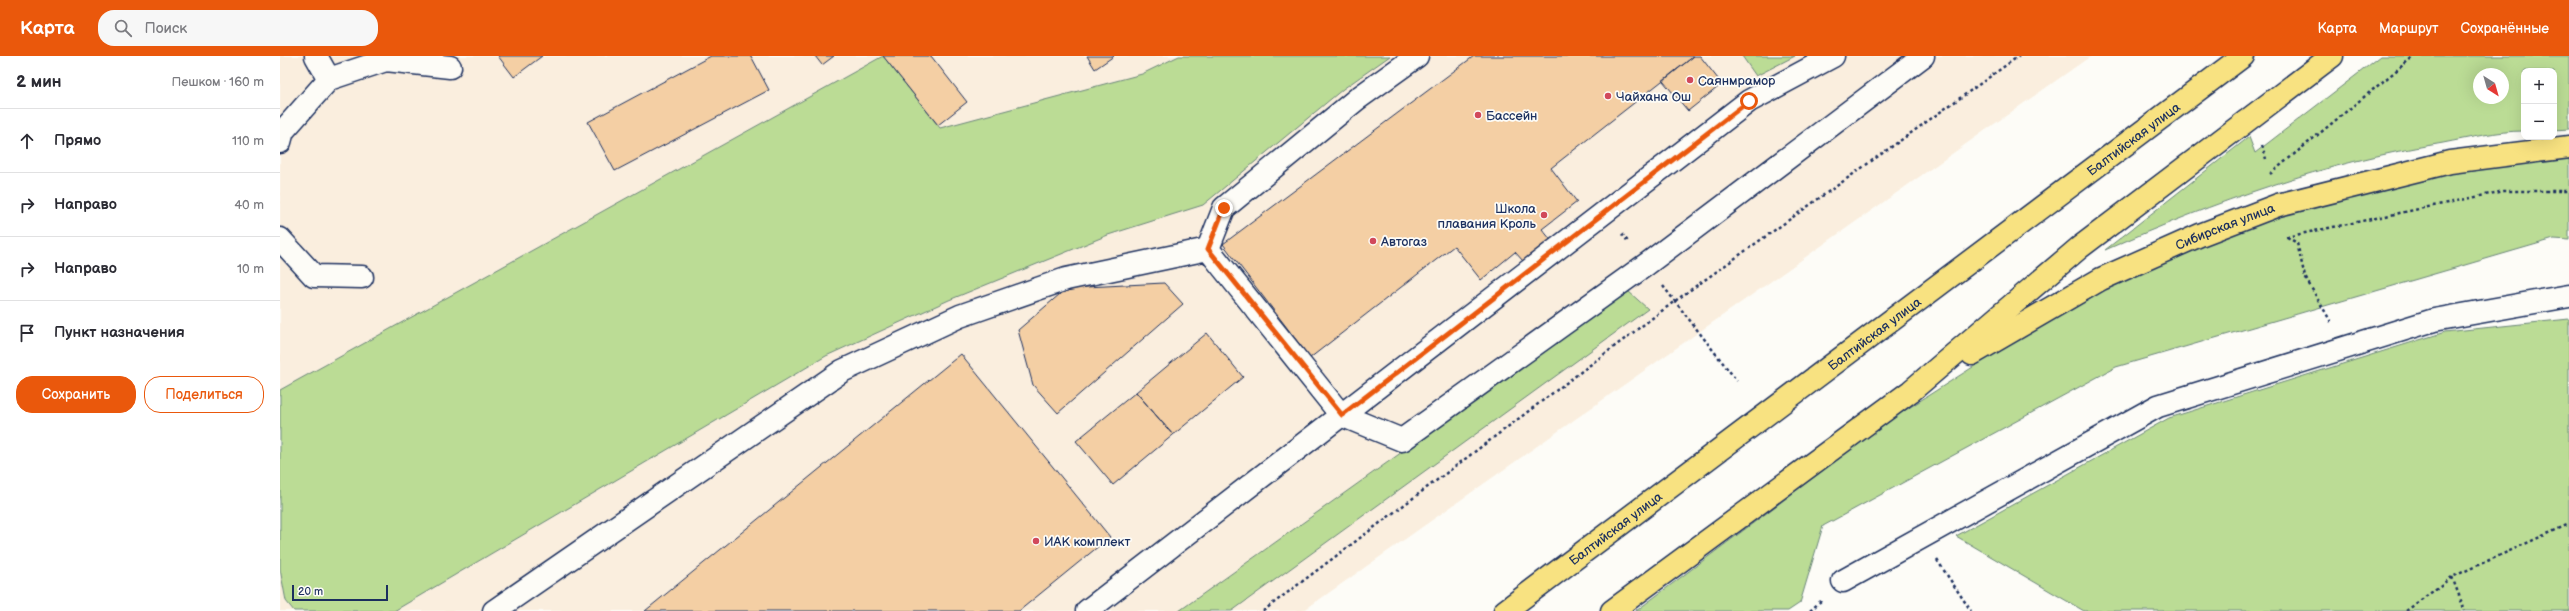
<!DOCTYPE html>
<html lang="ru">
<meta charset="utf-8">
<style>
:root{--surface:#fff;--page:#f7f7f7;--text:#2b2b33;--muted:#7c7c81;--line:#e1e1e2;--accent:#ea580c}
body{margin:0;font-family:"Balsamiq Sans",sans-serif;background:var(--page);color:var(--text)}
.controls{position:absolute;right:12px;top:12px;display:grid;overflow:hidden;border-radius:8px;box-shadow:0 4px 16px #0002}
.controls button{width:36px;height:36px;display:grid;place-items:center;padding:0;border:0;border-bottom:1px solid var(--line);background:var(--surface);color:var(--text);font:20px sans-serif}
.compass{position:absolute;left:2193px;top:12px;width:36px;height:36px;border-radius:50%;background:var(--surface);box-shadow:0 4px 16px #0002;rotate:143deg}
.scale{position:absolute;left:12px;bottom:10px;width:96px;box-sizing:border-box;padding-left:4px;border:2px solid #1b2f5e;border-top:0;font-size:11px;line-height:14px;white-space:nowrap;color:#1b2f5e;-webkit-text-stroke:3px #fdfcf7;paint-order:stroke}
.stop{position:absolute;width:12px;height:12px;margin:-9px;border:3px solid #ea580c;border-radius:50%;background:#fff}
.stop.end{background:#ea580c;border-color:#fff;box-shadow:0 1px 4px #0008}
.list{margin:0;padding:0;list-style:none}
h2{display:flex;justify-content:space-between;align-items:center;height:52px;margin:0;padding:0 16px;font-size:17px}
h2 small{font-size:13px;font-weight:400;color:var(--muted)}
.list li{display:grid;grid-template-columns:26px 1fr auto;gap:12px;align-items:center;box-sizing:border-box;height:64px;padding:0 16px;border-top:1px solid var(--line)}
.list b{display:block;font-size:15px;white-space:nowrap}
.list em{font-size:13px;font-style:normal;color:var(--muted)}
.actions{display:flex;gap:8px;padding:12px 16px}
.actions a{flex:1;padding:9px 0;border:1px solid var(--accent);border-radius:16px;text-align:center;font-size:14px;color:var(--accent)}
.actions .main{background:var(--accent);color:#fff}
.icon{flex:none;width:22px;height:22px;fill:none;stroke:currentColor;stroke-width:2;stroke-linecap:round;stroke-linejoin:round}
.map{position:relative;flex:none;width:2289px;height:555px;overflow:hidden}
header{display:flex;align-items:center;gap:24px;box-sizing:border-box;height:56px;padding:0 20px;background:var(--accent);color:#fff}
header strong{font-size:19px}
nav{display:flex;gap:22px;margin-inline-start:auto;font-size:14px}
.search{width:280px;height:36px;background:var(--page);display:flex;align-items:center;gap:10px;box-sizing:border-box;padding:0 14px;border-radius:16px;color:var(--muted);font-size:15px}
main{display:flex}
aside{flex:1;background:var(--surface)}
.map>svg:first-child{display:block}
.built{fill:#faeede}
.green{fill:#bbdc95;stroke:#6b867a;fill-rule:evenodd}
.building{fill:#f4cfa4;stroke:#1b2f5e}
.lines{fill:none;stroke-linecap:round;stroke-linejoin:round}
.minor-casing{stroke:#1b2f5e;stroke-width:25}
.major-casing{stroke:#1b2f5e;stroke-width:25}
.path{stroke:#1b2f5e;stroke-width:2.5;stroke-dasharray:3 3;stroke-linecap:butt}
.minor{stroke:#fdfcf7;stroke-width:22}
.major{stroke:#f8e281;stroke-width:22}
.route{stroke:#ea580c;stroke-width:5}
.poi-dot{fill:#d1495b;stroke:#fdfcf7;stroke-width:1.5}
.labels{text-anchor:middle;stroke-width:3.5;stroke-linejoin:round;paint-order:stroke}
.poi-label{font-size:13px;fill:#1b2f5e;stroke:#fdfcf7;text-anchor:start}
.street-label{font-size:13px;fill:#1b2f5e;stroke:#fdfcf7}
</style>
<header>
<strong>Карта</strong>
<div class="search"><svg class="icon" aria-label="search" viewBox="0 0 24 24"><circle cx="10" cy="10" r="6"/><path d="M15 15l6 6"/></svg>Поиск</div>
<nav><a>Карта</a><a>Маршрут</a><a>Сохранённые</a></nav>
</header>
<main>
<aside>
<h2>2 мин<small>Пешком · 160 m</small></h2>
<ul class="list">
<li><svg class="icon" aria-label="ahead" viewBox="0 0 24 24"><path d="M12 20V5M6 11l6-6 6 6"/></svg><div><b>Прямо</b></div><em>110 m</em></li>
<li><svg class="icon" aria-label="right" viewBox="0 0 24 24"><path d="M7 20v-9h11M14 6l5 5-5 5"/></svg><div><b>Направо</b></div><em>40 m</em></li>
<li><svg class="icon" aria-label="right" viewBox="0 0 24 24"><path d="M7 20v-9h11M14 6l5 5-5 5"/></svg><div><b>Направо</b></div><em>10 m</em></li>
<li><svg class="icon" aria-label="arrive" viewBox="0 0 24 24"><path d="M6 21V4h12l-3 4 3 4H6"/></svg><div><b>Пункт назначения</b></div></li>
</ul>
<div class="actions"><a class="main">Сохранить</a><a>Поделиться</a></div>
</aside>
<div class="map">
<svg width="2289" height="555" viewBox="0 0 2289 555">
<rect width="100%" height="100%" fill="#fdfcf7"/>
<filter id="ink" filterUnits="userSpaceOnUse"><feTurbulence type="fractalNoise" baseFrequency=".025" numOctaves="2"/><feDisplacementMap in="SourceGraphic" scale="8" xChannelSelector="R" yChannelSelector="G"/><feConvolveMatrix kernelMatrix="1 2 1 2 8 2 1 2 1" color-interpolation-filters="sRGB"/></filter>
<g filter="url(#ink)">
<path class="built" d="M0,0H1811L1023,555H114L546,300L669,244L768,204L0,334Z
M0,513L6,545L14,555H0Z"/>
<path class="green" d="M603,0L660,72L862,18L899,0H1110L1063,33L923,149L828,179L669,244L546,300L114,555H14L6,545L0,513V334Z
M1462,0H1515L1476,20Z
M2101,0H2289V73L2274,74V15H2244V75C2217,75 2189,82 2163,87C2042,107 1937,145 1825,194L1969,81L1975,97ZM2199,18H2223V42H2199Z
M2289,103V184L2274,183L1836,311L1543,470L1520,547L1508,555H1356L1613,362L1809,237L1991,158L2140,121L2260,104Z
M1348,235L1368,253L952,555H899Z
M2289,263V555H1804L1676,480L1889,362L2165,276Z"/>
<path class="building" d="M218,0H262L234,21Z
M431,0H471L489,34L335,115L308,66Z
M535,0H554L542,9Z
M603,0H651L687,46L658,69Z
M807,0H834L815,13Z
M1194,0H1414L1271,112L1297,146L1262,173L1271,184L1243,205L1235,196L1201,224L1174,190L1030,302L943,188Z
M1414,0H1420L1442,28L1408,55L1383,25Z
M884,227L903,248L778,357L753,329L738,274L787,232Z
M927,277L963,321L893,379L856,336Z
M681,298L830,481L739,555H365Z
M856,336L893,379L833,429L796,385Z"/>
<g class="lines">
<g class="minor-casing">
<path id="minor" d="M36,0L49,23
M0,86L3,75L49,23L106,4L170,11
M0,183L34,220L82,221
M928,193L944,152L1077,43L1137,0
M1563,525L1878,350L2154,264L2289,240
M214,555L562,315L680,260L786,223L928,193L1061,359L1122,384L1367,208L1643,0
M807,555L1469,45L1553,0"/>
</g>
<g class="major-casing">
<g id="major">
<path id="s1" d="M1692,298L1821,223L1920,179L1998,149L2170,106L2289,91"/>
<path id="s2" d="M1225,555L1963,0"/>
<path d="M1332,555L1631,335L1799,192L2052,0"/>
</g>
</g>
<path class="path" d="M1982,89L1986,103
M1990,118L2134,0
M1342,178L1349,187
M2006,181L2224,135H2289
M2007,181L2017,187L2025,221L2051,266
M1383,230L1457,325
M1657,504L1691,555
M2172,521L2185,555
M983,555L1395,245L1739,0
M1530,555L1543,543
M2126,555L2172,521L2289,468"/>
<use href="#minor" class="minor"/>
<use href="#major" class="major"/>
</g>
</g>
<g class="lines" filter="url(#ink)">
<path class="route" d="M944,152L928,193L1062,359L1469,45"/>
</g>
<g class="poi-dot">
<circle cx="1410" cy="24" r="4"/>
<circle cx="1328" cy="40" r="4"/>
<circle cx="1198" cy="59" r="4"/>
<circle cx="1264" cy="159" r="4"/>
<circle cx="1093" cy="185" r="4"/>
<circle cx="756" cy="485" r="4"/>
</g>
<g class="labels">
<g class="poi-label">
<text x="1418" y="29">Саянмрамор</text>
<text x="1336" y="45">Чайхана Ош</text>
<text x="1206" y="64">Бассейн</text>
<text x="1256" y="157" text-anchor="end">Школа<tspan x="1256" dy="15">плавания Кроль</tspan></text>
<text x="1101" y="190">Автогаз</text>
<text x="764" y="490">ИАК комплект</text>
</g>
<g class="street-label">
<text dy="5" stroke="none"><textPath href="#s2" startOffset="786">Балтийская улица</textPath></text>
<text dy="5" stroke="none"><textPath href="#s1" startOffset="284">Сибирская улица</textPath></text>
<text dy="5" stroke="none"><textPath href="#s2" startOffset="462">Балтийская улица</textPath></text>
<text dy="5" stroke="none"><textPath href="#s2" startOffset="138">Балтийская улица</textPath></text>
</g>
</g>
</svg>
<div class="controls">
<button>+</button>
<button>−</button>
</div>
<svg class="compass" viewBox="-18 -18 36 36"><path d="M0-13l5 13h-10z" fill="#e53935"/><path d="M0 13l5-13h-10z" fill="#7c7c81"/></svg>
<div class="scale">20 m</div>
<div class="stop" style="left:1469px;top:45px"></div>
<div class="stop end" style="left:944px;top:152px"></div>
</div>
</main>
